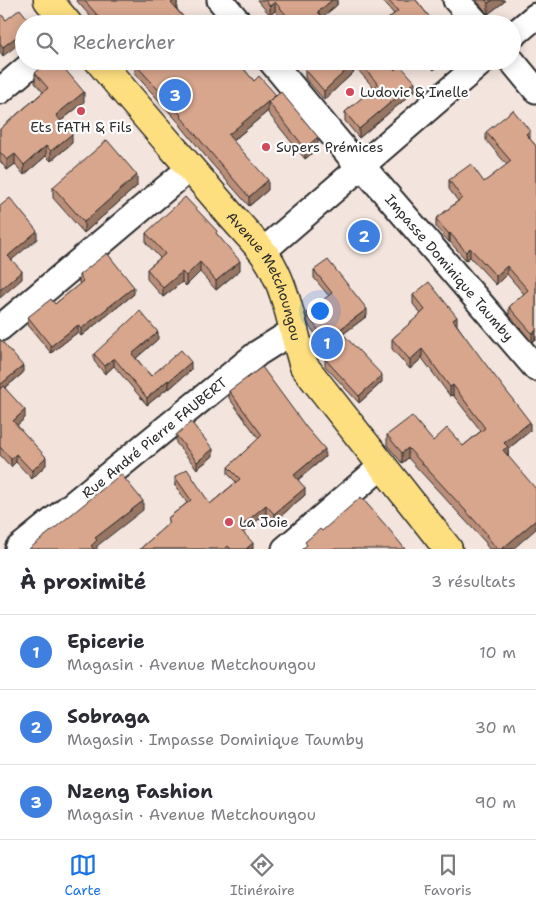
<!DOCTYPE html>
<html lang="fr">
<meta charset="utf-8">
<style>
:root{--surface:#fff;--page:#f2f2f3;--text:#2b2b33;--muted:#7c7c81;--line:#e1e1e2;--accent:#1a73e8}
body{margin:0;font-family:"Shantell Sans",sans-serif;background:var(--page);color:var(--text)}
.you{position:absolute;left:319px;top:310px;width:18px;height:18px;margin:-12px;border:4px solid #fff;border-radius:50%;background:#1a73e8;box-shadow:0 0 0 8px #1a73e833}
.badge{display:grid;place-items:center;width:32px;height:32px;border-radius:50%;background:var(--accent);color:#fff;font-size:16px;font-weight:700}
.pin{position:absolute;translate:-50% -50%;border:2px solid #fff;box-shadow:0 1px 5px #0006}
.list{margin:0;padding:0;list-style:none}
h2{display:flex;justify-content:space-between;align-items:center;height:65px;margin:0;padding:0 20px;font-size:21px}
h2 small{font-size:16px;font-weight:400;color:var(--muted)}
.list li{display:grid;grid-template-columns:32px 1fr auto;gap:15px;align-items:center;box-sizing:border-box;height:75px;padding:0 20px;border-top:1px solid var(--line)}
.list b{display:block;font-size:19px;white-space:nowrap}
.list p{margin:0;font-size:16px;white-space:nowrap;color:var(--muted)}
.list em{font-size:16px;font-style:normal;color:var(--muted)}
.icon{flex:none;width:28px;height:28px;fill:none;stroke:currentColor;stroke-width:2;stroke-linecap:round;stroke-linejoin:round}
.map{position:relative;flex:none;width:536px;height:549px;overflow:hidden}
.search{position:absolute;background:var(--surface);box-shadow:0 2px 12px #0003;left:15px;right:15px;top:15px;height:55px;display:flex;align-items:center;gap:12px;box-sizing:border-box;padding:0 18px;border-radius:28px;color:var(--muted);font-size:19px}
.sheet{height:290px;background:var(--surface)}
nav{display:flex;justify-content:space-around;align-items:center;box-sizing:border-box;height:70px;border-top:1px solid var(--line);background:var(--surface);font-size:14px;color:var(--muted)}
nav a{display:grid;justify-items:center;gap:2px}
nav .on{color:var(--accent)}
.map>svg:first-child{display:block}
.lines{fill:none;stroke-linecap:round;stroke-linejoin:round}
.minor-casing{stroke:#2b2b2b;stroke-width:29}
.major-casing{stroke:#2b2b2b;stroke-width:31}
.minor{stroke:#fff;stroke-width:25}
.major{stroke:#fedf80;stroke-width:28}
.wall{fill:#ba8e79;stroke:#2b2b2b}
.shaded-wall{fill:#977463;stroke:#2b2b2b}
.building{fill:#d8a58d;stroke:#2b2b2b}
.poi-dot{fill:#d1495b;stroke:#fff;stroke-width:2}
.labels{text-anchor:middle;stroke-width:4.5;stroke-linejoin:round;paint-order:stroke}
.poi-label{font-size:14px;fill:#2b2b2b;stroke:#fff;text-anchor:start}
.street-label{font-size:14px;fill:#2b2b2b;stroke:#fff}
</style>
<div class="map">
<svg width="536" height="549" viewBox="0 0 536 549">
<rect width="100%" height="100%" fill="#f3e4dd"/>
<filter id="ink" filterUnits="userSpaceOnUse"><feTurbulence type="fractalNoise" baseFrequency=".02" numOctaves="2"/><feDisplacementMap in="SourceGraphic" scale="10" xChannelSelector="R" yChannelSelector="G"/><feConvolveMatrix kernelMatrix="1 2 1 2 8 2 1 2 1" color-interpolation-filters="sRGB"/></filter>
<g filter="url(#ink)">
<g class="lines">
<g class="minor-casing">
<g id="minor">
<path d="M220,0L240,24"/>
<path d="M456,0L478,24"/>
<path d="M512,36L536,16"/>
<path d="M271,61L360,168"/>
<path d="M512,61L536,90"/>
<path d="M0,91L35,61"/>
<path id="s1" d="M362,166L536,368"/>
<path d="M262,252L483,61"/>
<path d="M0,328L190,168"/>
<path id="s2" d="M18,549L258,353L293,331"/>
<path d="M285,549L382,466"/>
</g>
</g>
<g class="major-casing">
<g id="major">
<path d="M48,0L68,24"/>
<path id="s3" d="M99,61C141,112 185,161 228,212C242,229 260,245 271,264C288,294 293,333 304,366L448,549"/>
</g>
</g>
<use href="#minor" class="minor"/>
<use href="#major" class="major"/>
</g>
<path class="wall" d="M76,0H177V8H176L189,24H97Z
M257,0H337V5L322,17L328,24H286L275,11L270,15Z
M382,0H416L435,24H389V18L394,14Z
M476,0H504V2L488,14Z
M0,13L6,20L3,56L0,52Z
M129,61H237L254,81L276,96L318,148L305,159L268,113V111L233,141L268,190L249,206L211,163L181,126V125L135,74V68Z
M313,61H388L415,91L359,138L345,121V112L374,88L357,69L324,100L305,78V69Z
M424,61H442L434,70Z
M35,73L84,102L61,121L72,143L51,161L46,156L24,175L15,164L7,170L0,161V129L43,92L35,83Z
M486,132L530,139L536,146V341L535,339L532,342L509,315V307L524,294L507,274L496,285L470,257L466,260L450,242H449L436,227V219L458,201L449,189V180L484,182L507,165L486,140Z
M137,186L84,233L53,198V187Z
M146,233L217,234L240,270L216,290L200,272L186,286L182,282L163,297L147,279V269L160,258L146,243Z
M314,270L367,316L343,334L382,382L359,403L325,366V359L314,345V337L316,335L309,326L307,319V312L329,296L314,278Z
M79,275L134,294L81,336L78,332L51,353L28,325V317L55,304L80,284L79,283Z
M413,295L457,325L530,431L508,449L513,549H489L486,545V543L408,458L402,463L387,445V435L433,441L463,446L481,431L453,395L450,396L422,358L410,369L392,349V339L421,314L413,304Z
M0,339L23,373L5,388L25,418L17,425L46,465L32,479L16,462L11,467L0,455Z
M158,339L136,358L151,376L191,370L169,389L168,388L147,405L114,366L105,374L94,361V354Z
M229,391L325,457L298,480L305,495L274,522L266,513L243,533L253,549H140L168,524V518L187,503L175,485V477L210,504L236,482L228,474V467L259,439L229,398Z
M176,435L213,456L197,469L176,443Z"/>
<path class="shaded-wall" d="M175,0H177V8L171,12V3Z
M332,0H337V5L318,21V12Z
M493,0H504V2L488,14V3Z
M275,2V11L270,15V6Z
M24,31V40L3,56V47Z
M356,61H357V69L324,100V91Z
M435,61H442L434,70V63Z
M415,82V91L359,138V129Z
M84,92V102L56,125V115Z
M276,95V105L268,102V111L228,145V135Z
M530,131V139L526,134Z
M72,134V143L51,161V151Z
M318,137V148L305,159V148Z
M46,146V156L24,175V165Z
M15,154V164L7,170V160Z
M137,175V186L84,233V222Z
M268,180V190L249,206V197Z
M37,231V239L8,263V256Z
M450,233V242H449V234Z
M470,248V257L466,260V252Z
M240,261V270L216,290V281Z
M200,262V272L186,286V276Z
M507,266V274L496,285V276Z
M22,271V279L0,298V290Z
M182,272V282L163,297V288Z
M134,287V294L81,336V329Z
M367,309V316L339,337V330Z
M457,317V326L453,320Z
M78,325V332L51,353V346Z
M535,331V339L532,342V333Z
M158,332V339L132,362V354Z
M422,349V358L410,369V360Z
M114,358V366L105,374V366Z
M191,362V370L169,389V381Z
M23,366V373L0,392V385Z
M382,375V382L359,403V396Z
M168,380V388L147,405V398Z
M453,385V395L450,396V387Z
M25,410V418L13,429V421Z
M530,422V431L508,449V456L503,450L504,443Z
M408,448V458L402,463V453Z
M213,449V456L197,469V462Z
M325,449V457L294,483V475Z
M16,454V462L11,467V459Z
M46,457V465L32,479V471Z
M305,488V495L274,522V514Z
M143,501V510L97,546V549H91V546L95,538Z
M266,505V513L239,536V528Z
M536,520V529L513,549H502Z
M253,543V549H246Z"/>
<path class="building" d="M84,0H175L171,3L189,24H105Z
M265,0H332L318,12L328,24H294L275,2L270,6Z
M388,0H416L435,24H394L389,18L398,11Z
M485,0H493L488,3Z
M20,9L32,24H24V31L3,47L0,43V13L6,20Z
M452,18L459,24H447Z
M49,61H58L84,92L56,115L72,134L51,151L46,146L24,165L15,154L7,160L0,152V129L48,88L35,73Z
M138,61H237L254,81L259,76L276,95L228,135L268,180L249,197L211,153L181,117L182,116L135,64Z
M313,61H356L324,91L305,69Z
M358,61H388L395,70L400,65L415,82L359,129L345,112L378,84Z
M281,92L318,137L305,148L268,102Z
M513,110L530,131L526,134L536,146V332L535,331L532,333L509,307L528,290L507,266L496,276L470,248L466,252L450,233L449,234L436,219L462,198L449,180L471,164L484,182L511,161L486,132Z
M107,140L137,175L84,222L53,187Z
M185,197L217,231L216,233L240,261L216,281L200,262L186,276L182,272L163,288L147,269L165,254L146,233Z
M10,198L37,231L8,256L22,271L0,290V206Z
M107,253L134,287L81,329L78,325L51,346L28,317L51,299L55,304L83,281L79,275Z
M328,260L367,309L339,330L382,375L359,396L325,359L328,356L314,337L320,332L309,318L307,312L332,293L314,270Z
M429,282L457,317L453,320L484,362L530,422L504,443L508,447L503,450L536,489V520L502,549H497L486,535L487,534L408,448L402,453L387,435L412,416L433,441L447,428L463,446L485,428L453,385L450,387L422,349L410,360L392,339L425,310L413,295Z
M140,311L158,332L132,354L151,376L181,350L191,362L169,381L168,380L147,398L114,358L105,366L94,354Z
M0,339L23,366L0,385Z
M262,367L306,427L325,449L294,475L305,488L274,514L266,505L239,528L253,543L246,549H231L228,546L225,549H140L170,522L168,518L191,500L175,477L187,469L210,504L240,479L228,467L262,435L229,391Z
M3,386L25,410L13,421L46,457L32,471L16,454L11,459L0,447V389Z
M191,422L213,449L197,462L176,435Z
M121,474L143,501L95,538L97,540L91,546L94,549H29Z
M361,497L388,528L405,549H302L307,545L305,542L320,529L322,531Z"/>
</g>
<g class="poi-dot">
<circle cx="350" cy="92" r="5"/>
<circle cx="81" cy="111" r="5"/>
<circle cx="266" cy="147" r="5"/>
<circle cx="229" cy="522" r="5"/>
</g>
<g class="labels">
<g class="poi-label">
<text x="360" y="97">Ludovic &amp; Inelle</text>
<text x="81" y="132" text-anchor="middle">Ets FATH &amp; Fils</text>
<text x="276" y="152">Supers Prémices</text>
<text x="239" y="527">La Joie</text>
</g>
<g class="street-label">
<text dy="5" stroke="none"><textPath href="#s1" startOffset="134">Impasse Dominique Taumby</textPath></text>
<text dy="5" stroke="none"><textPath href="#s3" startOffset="274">Avenue Metchoungou</textPath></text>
<text dy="5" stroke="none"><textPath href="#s2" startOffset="176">Rue André Pierre FAUBERT</textPath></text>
</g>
</g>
</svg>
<div class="you"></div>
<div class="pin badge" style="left:327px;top:343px;background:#3f7fe0">1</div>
<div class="pin badge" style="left:364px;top:236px;background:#3f7fe0">2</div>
<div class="pin badge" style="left:175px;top:95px;background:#3f7fe0">3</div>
<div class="search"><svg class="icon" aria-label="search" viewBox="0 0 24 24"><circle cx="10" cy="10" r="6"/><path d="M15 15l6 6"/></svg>Rechercher</div>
</div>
<section class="sheet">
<h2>À proximité<small>3 résultats</small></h2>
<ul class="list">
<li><span class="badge" style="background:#3f7fe0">1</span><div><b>Epicerie</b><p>Magasin · Avenue Metchoungou</p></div><em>10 m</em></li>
<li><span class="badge" style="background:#3f7fe0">2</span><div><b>Sobraga</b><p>Magasin · Impasse Dominique Taumby</p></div><em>30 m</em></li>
<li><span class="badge" style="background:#3f7fe0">3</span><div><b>Nzeng Fashion</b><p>Magasin · Avenue Metchoungou</p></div><em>90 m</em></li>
</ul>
</section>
<nav>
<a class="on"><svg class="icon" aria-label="map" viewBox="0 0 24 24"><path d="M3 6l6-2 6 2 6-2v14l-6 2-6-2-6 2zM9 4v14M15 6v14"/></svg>Carte</a>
<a><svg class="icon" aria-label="directions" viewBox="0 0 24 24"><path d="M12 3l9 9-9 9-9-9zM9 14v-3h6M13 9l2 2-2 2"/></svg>Itinéraire</a>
<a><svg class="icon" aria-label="saved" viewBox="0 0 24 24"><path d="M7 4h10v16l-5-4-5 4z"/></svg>Favoris</a>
</nav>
